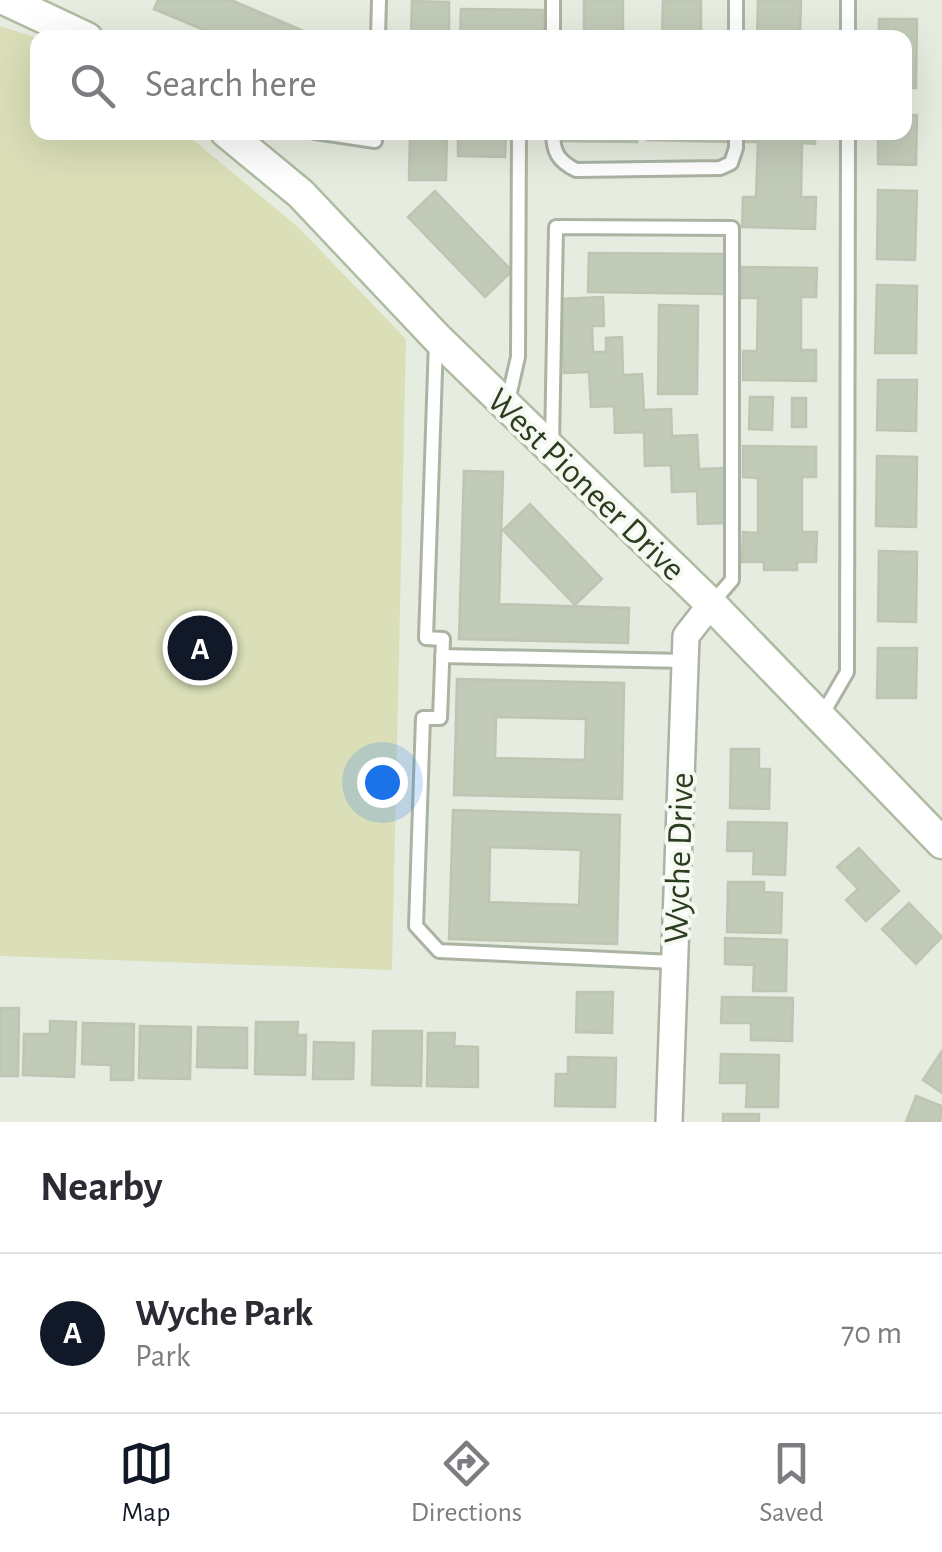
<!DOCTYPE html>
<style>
:root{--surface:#fff;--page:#f7f7f7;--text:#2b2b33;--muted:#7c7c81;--line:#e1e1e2;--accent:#111827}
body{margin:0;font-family:"Alegreya Sans",sans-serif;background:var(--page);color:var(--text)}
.you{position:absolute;left:382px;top:782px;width:35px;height:35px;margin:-25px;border:8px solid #fff;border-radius:50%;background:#1a73e8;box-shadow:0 0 0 15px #1a73e833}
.badge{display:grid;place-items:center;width:65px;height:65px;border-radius:50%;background:var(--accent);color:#fff;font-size:32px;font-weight:700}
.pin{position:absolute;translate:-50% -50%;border:5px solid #fff;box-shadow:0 2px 10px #0006}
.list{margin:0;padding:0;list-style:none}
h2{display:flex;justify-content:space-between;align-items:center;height:130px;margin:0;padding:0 40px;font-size:42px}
h2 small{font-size:32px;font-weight:400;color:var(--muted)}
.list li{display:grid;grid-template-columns:65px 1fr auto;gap:30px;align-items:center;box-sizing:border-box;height:160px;padding:0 40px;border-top:2px solid var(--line)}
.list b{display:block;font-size:38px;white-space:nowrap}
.list p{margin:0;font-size:32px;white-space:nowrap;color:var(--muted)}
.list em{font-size:32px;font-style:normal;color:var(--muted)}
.icon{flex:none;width:55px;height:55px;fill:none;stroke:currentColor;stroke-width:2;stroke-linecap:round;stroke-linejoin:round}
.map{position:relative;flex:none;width:942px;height:1122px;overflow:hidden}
.search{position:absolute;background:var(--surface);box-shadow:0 10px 40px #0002;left:30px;right:30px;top:30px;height:110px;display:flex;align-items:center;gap:25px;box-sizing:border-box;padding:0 35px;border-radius:20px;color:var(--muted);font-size:38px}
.sheet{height:290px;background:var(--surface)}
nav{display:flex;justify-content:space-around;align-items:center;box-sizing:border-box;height:140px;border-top:2px solid var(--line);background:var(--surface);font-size:28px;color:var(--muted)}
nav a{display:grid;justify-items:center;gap:5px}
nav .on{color:var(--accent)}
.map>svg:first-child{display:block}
.green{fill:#dadfb8}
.building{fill:#c2cab8;stroke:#bdc6b2;stroke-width:2.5;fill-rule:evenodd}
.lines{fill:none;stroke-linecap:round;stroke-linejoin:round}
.lane-casing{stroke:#abb4a3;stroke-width:18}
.street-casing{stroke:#abb4a3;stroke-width:30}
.secondary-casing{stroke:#aebca1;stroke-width:35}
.lane{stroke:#fff;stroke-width:12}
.street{stroke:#fff;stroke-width:25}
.secondary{stroke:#fff;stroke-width:30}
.labels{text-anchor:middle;stroke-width:8;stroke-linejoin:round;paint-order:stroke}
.street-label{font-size:35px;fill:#2c3e20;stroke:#f6f9f1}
</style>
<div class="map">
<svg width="942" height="1122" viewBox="0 0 942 1122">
<rect width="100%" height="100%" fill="#e7ece0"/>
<path class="green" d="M0,26L37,38L38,132L185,133L299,228L406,339L392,970L0,956Z"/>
<path class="building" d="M158,0H231L320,38H223L154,9Z
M584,0H623V38H584Z
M663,0H701V38H662Z
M758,0H801L800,38H757Z
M412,1L449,2V38H411Z
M461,9L544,10L543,38H460Z
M879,19H917L916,88H904V38H879Z
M904,115H917L916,165L878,164V132H904Z
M410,132H447L446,180H409Z
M458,132H506L505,157L458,156Z
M554,132H637V142L554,141Z
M647,132H731L730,142L647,140Z
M742,132H815V144L802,143L801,197H816L815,229L742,227L743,197H756L758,142H741Z
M878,190L917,191L915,260L877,259Z
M435,191L512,271L485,297L408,217Z
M589,253L728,254L727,294L588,292Z
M742,267L817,268L816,297H801V350H816V381L743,380V351H757L758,298H742Z
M877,285L917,286L916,353H875Z
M603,297L604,326H592L593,352H606V338L622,337L623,375L642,374L644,410L671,409L672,436L697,435L699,469L724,468L726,523L698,524L697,491L672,492L671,465L645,466L644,432L615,433L614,406L591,407L589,372L564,373L561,299Z
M659,305L698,306L697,394H658Z
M878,380H917L916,431L877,430Z
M750,397H773L772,430L749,429Z
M792,398H806V427H792Z
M743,446L816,447V477H802V532H817L816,562H797V570H764V562H742L743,532L758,533V478L743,477Z
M877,456L917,457L916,527L876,526Z
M464,471L503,472L499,604L629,608L628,643L459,639Z
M530,504L602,579L575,605L503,530Z
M879,551L917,552L916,622L878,621Z
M878,648H917L916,698H877Z
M457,679L624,683L622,799L454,795ZM496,717L586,719L585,760L495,758Z
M731,749H759V769H770L769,809L730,808Z
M453,810L620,815L617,944L449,939ZM490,847L581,850L579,905L489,902Z
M728,822L787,823L785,875L753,874L754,851H727Z
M859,848L899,891L866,921L846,900L858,889L837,867Z
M728,882H764V892L782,893L781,933L727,932Z
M909,903L942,937L916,964L882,929Z
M725,938L787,940L786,991H753L754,965L725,964Z
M577,992H613L612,1033L576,1032Z
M722,997L793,998L792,1041L751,1040V1023H721Z
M0,1008H19L18,1076H0Z
M50,1021L76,1022L74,1077L23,1075L24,1034H50Z
M256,1022H298L297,1035H306L305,1075L255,1074Z
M83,1023L134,1024L133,1080H111V1065L82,1064Z
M140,1026L191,1027L190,1079L139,1078Z
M198,1027L247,1028V1068L197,1067Z
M373,1031H422L421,1086L372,1085Z
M428,1033H455L454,1046L478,1047V1087L427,1086Z
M314,1042L354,1043L353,1079H313Z
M942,1051V1093L923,1080Z
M721,1054L779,1055L778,1107H746L747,1083H720Z
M568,1057L616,1058L615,1107L555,1106L556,1074H568Z
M916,1096L942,1106L940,1122H906Z
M723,1114H759V1122H723Z"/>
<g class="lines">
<g class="lane-casing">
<path id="lane" d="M378,38L379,0
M553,38V0
M736,38V0
M848,38V0
M315,132L375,141V132
M553,132C553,152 558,161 576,170L720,168L731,163L736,148V132
M436,341L426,638L443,639L440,718H423L416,926L439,951L674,962
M507,405L518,357L519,132
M552,444L556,227L732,228V580L711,604
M442,656L685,661
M822,715L847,672L848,132"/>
</g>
<g class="street-casing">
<path id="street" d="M669,1122L686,636L711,604"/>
</g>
<g class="secondary-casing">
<path id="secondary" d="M6,0L87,38
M226,132L301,194L437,338L711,604L942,843"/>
</g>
<use href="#lane" class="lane"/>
<use href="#street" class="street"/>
<use href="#secondary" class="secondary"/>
</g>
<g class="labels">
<g class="street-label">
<text transform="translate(587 484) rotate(44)" y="12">West Pioneer Drive</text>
<text transform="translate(678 858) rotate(-88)" y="12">Wyche Drive</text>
</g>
</g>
</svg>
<div class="you"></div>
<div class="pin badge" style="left:200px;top:648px">A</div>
<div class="search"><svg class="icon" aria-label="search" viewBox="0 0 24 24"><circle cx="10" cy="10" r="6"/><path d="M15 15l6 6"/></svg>Search here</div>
</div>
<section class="sheet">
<h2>Nearby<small></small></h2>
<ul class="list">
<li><span class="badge">A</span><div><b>Wyche Park</b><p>Park</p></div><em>70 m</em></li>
</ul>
</section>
<nav>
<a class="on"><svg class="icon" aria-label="map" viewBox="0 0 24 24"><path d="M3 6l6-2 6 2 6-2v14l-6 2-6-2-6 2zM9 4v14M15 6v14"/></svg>Map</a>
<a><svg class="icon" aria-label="directions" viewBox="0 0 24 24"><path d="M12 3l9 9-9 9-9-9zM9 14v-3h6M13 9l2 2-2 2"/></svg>Directions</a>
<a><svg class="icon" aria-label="saved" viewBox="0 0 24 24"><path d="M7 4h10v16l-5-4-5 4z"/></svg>Saved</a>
</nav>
